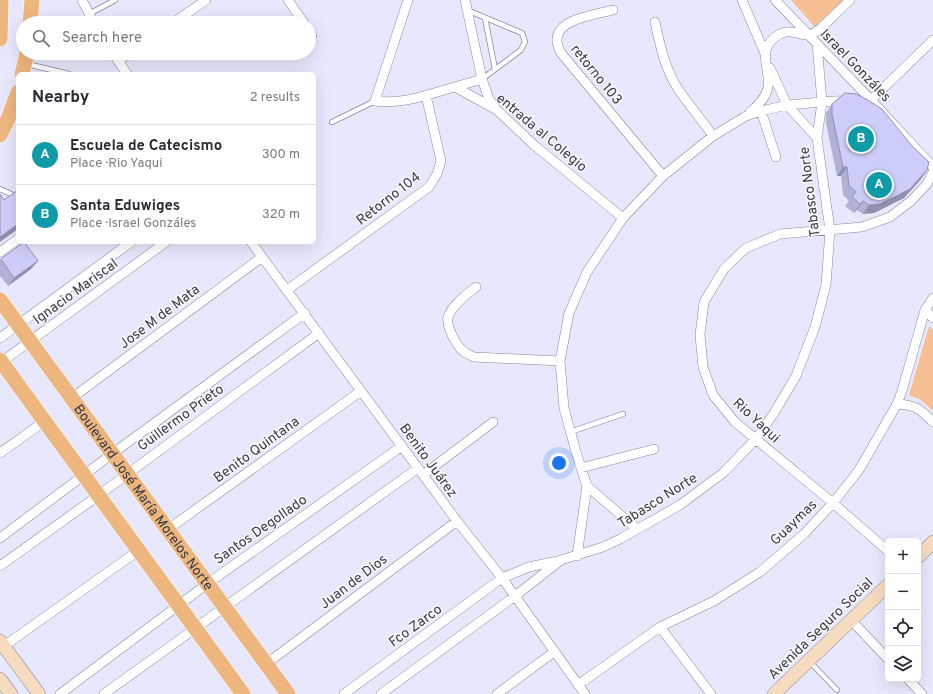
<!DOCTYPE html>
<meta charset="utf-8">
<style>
:root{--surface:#fff;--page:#f7f7f7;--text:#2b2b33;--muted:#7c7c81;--line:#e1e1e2;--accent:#854803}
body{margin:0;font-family:Overpass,sans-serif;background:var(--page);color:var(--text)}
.controls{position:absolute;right:12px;bottom:12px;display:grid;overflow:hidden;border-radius:6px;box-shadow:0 4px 16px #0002}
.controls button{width:36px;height:36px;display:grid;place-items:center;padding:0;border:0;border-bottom:1px solid var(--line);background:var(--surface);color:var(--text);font:20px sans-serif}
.you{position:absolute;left:559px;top:463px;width:14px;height:14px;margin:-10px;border:3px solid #fff;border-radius:50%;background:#1a73e8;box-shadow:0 0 0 6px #1a73e833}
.badge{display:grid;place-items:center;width:26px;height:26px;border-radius:50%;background:var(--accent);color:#fff;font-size:13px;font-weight:700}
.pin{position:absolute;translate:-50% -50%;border:2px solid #fff;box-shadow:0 1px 4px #0006}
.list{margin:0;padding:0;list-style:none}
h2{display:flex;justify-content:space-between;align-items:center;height:52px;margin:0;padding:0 16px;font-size:17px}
h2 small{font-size:13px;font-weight:400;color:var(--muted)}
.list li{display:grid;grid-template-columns:26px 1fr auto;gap:12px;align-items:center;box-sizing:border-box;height:60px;padding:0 16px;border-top:1px solid var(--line)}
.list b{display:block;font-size:15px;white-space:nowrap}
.list p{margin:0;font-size:13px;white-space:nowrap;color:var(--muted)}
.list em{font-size:13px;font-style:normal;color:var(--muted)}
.icon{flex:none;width:22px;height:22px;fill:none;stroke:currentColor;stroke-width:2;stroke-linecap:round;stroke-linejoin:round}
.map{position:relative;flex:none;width:933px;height:694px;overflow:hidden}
.search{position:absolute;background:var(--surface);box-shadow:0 4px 16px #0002;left:16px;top:16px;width:300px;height:44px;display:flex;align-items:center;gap:10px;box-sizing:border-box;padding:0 14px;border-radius:22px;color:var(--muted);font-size:15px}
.panel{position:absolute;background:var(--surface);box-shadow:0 4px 16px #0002;left:16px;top:72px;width:300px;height:172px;border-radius:6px}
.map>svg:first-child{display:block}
.green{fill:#f6bf94}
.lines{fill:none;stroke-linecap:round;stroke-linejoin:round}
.lane-casing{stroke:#86879b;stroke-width:6}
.street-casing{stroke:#86879b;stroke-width:10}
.secondary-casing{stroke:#86879b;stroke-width:14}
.primary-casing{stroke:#fff;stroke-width:16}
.lane{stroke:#fff;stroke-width:4.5}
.street{stroke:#fff;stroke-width:9}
.secondary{stroke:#f7dbbf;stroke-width:13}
.primary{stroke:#eeb67f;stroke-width:15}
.wall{fill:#afb1d6}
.shaded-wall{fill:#8f90ae}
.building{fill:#cccef9;stroke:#8f90ae}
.labels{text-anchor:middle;stroke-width:3;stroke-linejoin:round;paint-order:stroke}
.street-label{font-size:14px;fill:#3b3c44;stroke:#f7f7fb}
</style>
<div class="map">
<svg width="933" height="694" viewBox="0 0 933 694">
<rect width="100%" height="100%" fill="#e7e8fd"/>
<path class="green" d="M791,0H844L815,27Z
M929,326L933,330V411L921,400L909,395Z"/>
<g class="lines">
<g class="lane-casing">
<path id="lane" d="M467,10L522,33L525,42L521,50L482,79
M89,14L115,0
M485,18L495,69
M27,64L69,74
M332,122L375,101
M0,189L11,194
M570,432L623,414
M810,662L837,690"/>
</g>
<g class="street-casing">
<path id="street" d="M82,0L94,23
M288,0L304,23
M408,0L375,101C402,105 429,94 455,87L497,110L534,145L623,218
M465,0L482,79L489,99L495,107
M742,0L766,56
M775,0L871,100L933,167
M613,10C591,16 543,20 561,53L663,176
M655,22C660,45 665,69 678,89C689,105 702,120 713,136
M173,23L206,0
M309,31L312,36
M113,53L127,74
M118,61L130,53
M770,68L787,105L817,138
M455,87L482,79
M871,100L933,40
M761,111L776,157
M750,112C758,105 766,98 768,87C771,67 754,49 780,34C790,29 797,34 807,35C812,35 817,31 821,28L850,0
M251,242L457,521L502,578L585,694
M0,252L18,239
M476,287C467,294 452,305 448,317C446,326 456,345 463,351C466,354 470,355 474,357L560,361
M287,290L429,187L437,174L441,161L426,95
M925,310L933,318
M0,338L131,242
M0,363L166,242
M72,398L262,257
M897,404C916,405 920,409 933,422
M0,453L45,421
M581,468L654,449
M423,475L493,422
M587,486L637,529
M167,530L361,391
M0,538L112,454L305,313
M888,551L833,503L735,422L713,395L703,367L700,335L704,302L724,269L746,248L780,234L862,227L890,217L911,201L927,184L933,172
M577,556L587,486L576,452L564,408L560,361L569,313L587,272L623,218L663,176L713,136L746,116L761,111L787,105L834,101L871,100
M0,566L99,495L319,333
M851,620L888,659
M660,627L711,694
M4,646L138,551
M266,664L457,521
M908,679L922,694
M578,685L660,627L714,601L760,572L804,534L833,503L859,470L897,404L902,391L925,310L933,298
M60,694L207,584L402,446
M104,694L418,468
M344,694L502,578L529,567L558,561
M381,694L515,596L561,560L603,547L620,539L680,505L723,473L756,439L774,413L796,376L815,327L826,285L830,230L817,138L822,102L817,44
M497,694L554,652"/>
</g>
<g class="secondary-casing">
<path id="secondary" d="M918,557L933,542
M0,641L39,694
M0,679L11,694
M774,694L888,585"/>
</g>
<g class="primary-casing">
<g id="primary">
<path d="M30,23L32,0"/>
<path d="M0,39L1,0"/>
<path d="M22,74L27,53"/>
<path d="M0,135L8,119L18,92"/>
<path id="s1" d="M0,300L288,694"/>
<path d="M0,360L243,694"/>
</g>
</g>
<use href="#lane" class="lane"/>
<use href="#street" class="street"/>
<use href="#secondary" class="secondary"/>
<use href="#primary" class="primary"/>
</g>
<path class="wall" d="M832,104L927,170L921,179L904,198L874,213L863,214L857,210L854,213L845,206L849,201L843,195L841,176H837L826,123V113Z
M1,259L38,261L31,269L8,286L0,276V260Z"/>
<path class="shaded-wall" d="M843,167H847L841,176H837Z
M927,170L921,179L904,198L874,213L863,214L869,205Z
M863,201L857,210L854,213L860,204Z
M18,224V229L0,242V237Z
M38,261L31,269L8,286L14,278Z"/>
<path class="building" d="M845,93L856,94L866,99L882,109L912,146L929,162L927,170L910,189L880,204L869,205L863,201L860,204L852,197L856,192L849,186L847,167H843L832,114V104Z
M18,190V224L0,237V194L4,200Z
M24,242L38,261L14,278L1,259Z"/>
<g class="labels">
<g class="street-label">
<text transform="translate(856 65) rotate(46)" y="5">Israel Gonzáles</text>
<text transform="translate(597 74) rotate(51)" y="5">retorno 103</text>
<text transform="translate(542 132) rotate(40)" y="5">entrada al Colegio</text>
<text transform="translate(809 192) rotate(-97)" y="5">Tabasco Norte</text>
<text transform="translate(388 198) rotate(-38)" y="5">Retorno 104</text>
<text transform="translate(75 291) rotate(-36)" y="5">Ignacio Mariscal</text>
<text transform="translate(159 316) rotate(-37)" y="5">Jose M de Mata</text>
<text transform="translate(180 417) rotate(-36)" y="5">Guillermo Prieto</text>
<text transform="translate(757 420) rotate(43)" y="5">Rio Yaqui</text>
<text transform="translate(256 449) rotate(-36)" y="5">Benito Quintana</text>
<text transform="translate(429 460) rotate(54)" y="5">Benito Juárez</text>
<text dy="5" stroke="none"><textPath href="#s1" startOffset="244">Boulevard José María Morelos Norte</textPath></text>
<text transform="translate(657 500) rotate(-32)" y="5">Tabasco Norte</text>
<text transform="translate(793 522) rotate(-44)" y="5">Guaymas</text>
<text transform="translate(260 529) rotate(-35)" y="5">Santos Degollado</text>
<text transform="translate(353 581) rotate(-37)" y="5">Juan de Dios</text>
<text transform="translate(415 625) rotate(-36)" y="5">Fco Zarco</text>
<text transform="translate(820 628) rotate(-44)" y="5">Avenida Seguro Social</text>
</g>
</g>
</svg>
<div class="controls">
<button>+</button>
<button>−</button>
<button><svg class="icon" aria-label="locate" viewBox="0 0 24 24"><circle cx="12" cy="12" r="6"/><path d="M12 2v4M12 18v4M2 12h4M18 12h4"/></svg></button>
<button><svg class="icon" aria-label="layers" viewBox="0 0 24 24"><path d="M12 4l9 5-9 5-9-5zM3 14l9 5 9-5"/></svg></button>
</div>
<div class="you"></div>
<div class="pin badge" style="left:879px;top:185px;background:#0f9aa8">A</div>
<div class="pin badge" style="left:861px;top:139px;background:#0f9aa8">B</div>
<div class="search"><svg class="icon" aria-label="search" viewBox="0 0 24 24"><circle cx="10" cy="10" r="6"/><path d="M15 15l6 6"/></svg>Search here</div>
<section class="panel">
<h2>Nearby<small>2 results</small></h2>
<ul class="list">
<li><span class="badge" style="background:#0f9aa8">A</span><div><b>Escuela de Catecismo</b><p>Place · Rio Yaqui</p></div><em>300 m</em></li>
<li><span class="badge" style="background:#0f9aa8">B</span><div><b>Santa Eduwiges</b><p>Place · Israel Gonzáles</p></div><em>320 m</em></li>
</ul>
</section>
</div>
